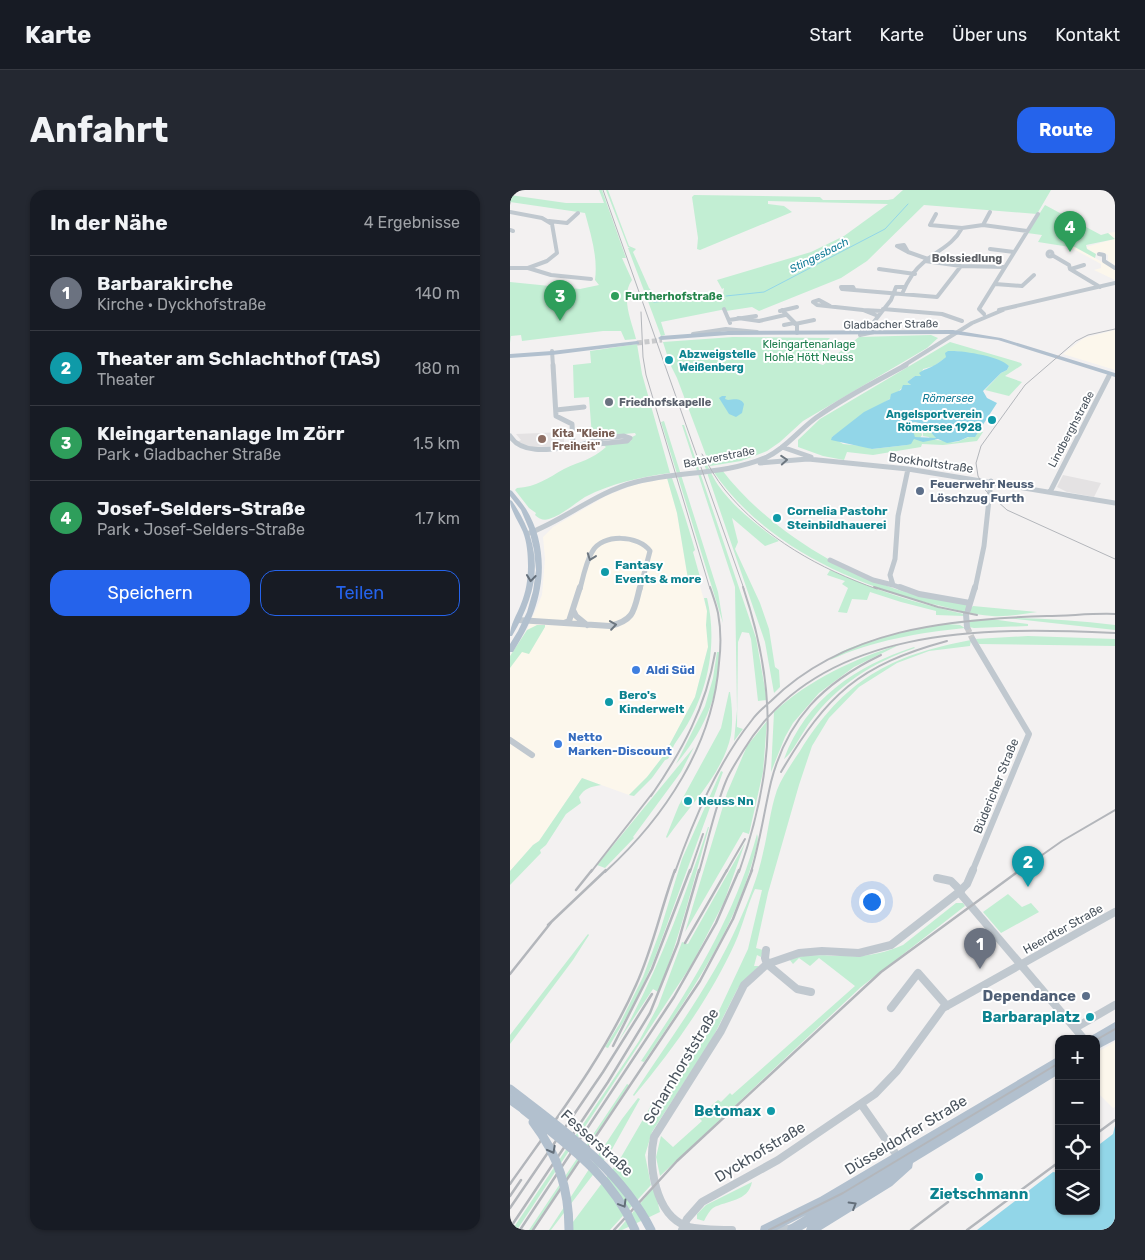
<!DOCTYPE html>
<html lang="de">
<meta charset="utf-8">
<style>
:root{--surface:#171b24;--page:#242831;--text:#f1f3f6;--muted:#9ea1a6;--line:#363941;--accent:#2563eb}
body{margin:0;font-family:Rubik,sans-serif;background:var(--page);color:var(--text)}
.controls{position:absolute;right:15px;bottom:15px;display:grid;overflow:hidden;border-radius:10px;box-shadow:0 1px 4px #0004}
.controls button{width:45px;height:45px;display:grid;place-items:center;padding:0;border:0;border-bottom:1px solid var(--line);background:var(--surface);color:var(--text);font:25px sans-serif}
.you{position:absolute;left:361px;top:711px;width:18px;height:18px;margin:-12px;border:4px solid #fff;border-radius:50%;background:#1a73e8;box-shadow:0 0 0 8px #1a73e833}
.badge{display:grid;place-items:center;width:32px;height:32px;border-radius:50%;background:var(--accent);color:#fff;font-size:16px;font-weight:700}
.pin{position:absolute;translate:-50% -41px;filter:drop-shadow(0 1px 2px #0008)}
.pin::after{content:'';position:absolute;top:26px;width:18px;height:15px;background:inherit;clip-path:polygon(0 0,100% 0,50% 100%)}
.list{margin:0;padding:0;list-style:none}
h2{display:flex;justify-content:space-between;align-items:center;height:65px;margin:0;padding:0 20px;font-size:21px}
h2 small{font-size:16px;font-weight:400;color:var(--muted)}
.list li{display:grid;grid-template-columns:32px 1fr auto;gap:15px;align-items:center;box-sizing:border-box;height:75px;padding:0 20px;border-top:1px solid var(--line)}
.list b{display:block;font-size:19px;white-space:nowrap}
.list p{margin:0;font-size:16px;white-space:nowrap;color:var(--muted)}
.list em{font-size:16px;font-style:normal;color:var(--muted)}
.actions{display:flex;gap:10px;padding:15px 20px}
.actions a{flex:1;padding:11px 0;border:1px solid var(--accent);border-radius:15px;text-align:center;font-size:18px;color:var(--accent)}
.actions .main{background:var(--accent);color:#fff}
.icon{flex:none;width:28px;height:28px;fill:none;stroke:currentColor;stroke-width:2;stroke-linecap:round;stroke-linejoin:round}
.map{position:relative;flex:none;width:605px;height:1040px;overflow:hidden;border-radius:15px}
header{display:flex;align-items:center;gap:30px;box-sizing:border-box;height:70px;padding:0 25px;background:var(--surface);border-bottom:1px solid var(--line)}
header strong{font-size:24px}
nav{display:flex;gap:28px;margin-inline-start:auto;font-size:18px}
.intro{display:flex;align-items:center;justify-content:space-between;box-sizing:border-box;height:120px;padding:0 30px}
h1{margin:0;font-size:35px}
.button{padding:12px 22px;border-radius:15px;background:var(--accent);color:#fff;font-size:18px;font-weight:700}
main{display:flex;gap:30px;padding:0 30px}
aside{flex:1;background:var(--surface);border-radius:15px;box-shadow:0 1px 4px #0004}
.map>svg:first-child{display:block}
.commercial{fill:#fcf7ec}
.education{fill:#e4e2e3}
.green{fill:#c2eed3}
.water{fill:#92d6e8;fill-rule:evenodd}
.lines{fill:none;stroke-linecap:round;stroke-linejoin:round}
.stream{stroke:#92d6e8;stroke-width:1}
.minor-tunnel{stroke:#c9cacc;stroke-width:6;stroke-dasharray:6 3;stroke-linecap:butt}
.major-tunnel{stroke:#c9cacc;stroke-width:5;stroke-dasharray:5 2.5;stroke-linecap:butt}
.minor-far3{stroke:#c0c8cf;stroke-width:4}
.minor-far2{stroke:#c0c8cf;stroke-width:5}
.minor-far1{stroke:#c0c8cf;stroke-width:6}
.minor{stroke:#c0c8cf;stroke-width:8}
.major{fill:#b2c0ce;fill-rule:evenodd}
.tram{stroke:#b3b6bb;stroke-width:2}
.rail-far2{stroke:#b3b6bb;stroke-width:1}
.rail-far1{stroke:#b3b6bb;stroke-width:2}
.rail{stroke:#b3b6bb;stroke-width:2.5}
.major-bridge{stroke:#b2c0ce;stroke-width:9}
.oneway{stroke:#6d7780}
.oneway2{stroke:#646f7a}
.leisure-dot{fill:#2e9e5b;stroke:#fff;stroke-width:2}
.culture-dot{fill:#0f9aa8;stroke:#fff;stroke-width:2}
.worship-dot{fill:#6b7280;stroke:#fff;stroke-width:2}
.education-dot{fill:#8d6e63;stroke:#fff;stroke-width:2}
.service-dot{fill:#5c6f8a;stroke:#fff;stroke-width:2}
.shop-dot{fill:#3f7fe0;stroke:#fff;stroke-width:2}
.labels{text-anchor:middle;stroke-width:4;stroke-linejoin:round;paint-order:stroke}
.far-water-label{font-size:11px;font-style:italic;fill:#137c98;stroke:#fff}
.far-neighbourhood-label{font-size:11px;font-weight:bold;fill:#5e6166;stroke:#fff}
.far-leisure-label{font-size:11px;font-weight:bold;fill:#27864d;stroke:#fff;text-anchor:start}
.far-street-label{font-size:11px;fill:#4a545e;stroke:#fff}
.far-park-label{font-size:11px;fill:#1c7d4d;stroke:#fff}
.far-culture-label{font-size:11px;font-weight:bold;fill:#0d838f;stroke:#fff;text-anchor:start}
.far-worship-label{font-size:11px;font-weight:bold;fill:#5b616d;stroke:#fff;text-anchor:start}
.far-education-label{font-size:11px;font-weight:bold;fill:#785e54;stroke:#fff;text-anchor:start}
.street-label{font-size:12px;fill:#4a545e;stroke:#fff}
.service-label{font-size:12px;font-weight:bold;fill:#4e5e75;stroke:#fff;text-anchor:start}
.culture-label{font-size:12px;font-weight:bold;fill:#0d838f;stroke:#fff;text-anchor:start}
.shop-label{font-size:12px;font-weight:bold;fill:#366cbe;stroke:#fff;text-anchor:start}
.near-service-label{font-size:15px;font-weight:bold;fill:#4e5e75;stroke:#fff;text-anchor:end}
.near-culture-label{font-size:15px;font-weight:bold;fill:#0d838f;stroke:#fff;text-anchor:end}
.near-street-label{font-size:15px;fill:#4a545e;stroke:#fff}
</style>
<header>
<strong>Karte</strong>
<nav><a>Start</a><a>Karte</a><a>Über uns</a><a>Kontakt</a></nav>
</header>
<div class="intro"><h1>Anfahrt</h1><a class="button">Route</a></div>
<main>
<aside>
<h2>In der Nähe<small>4 Ergebnisse</small></h2>
<ul class="list">
<li><span class="badge" style="background:#6b7280">1</span><div><b>Barbarakirche</b><p>Kirche · Dyckhofstraße</p></div><em>140 m</em></li>
<li><span class="badge" style="background:#0f9aa8">2</span><div><b>Theater am Schlachthof (TAS)</b><p>Theater</p></div><em>180 m</em></li>
<li><span class="badge" style="background:#2e9e5b">3</span><div><b>Kleingartenanlage Im Zörr</b><p>Park · Gladbacher Straße</p></div><em>1.5 km</em></li>
<li><span class="badge" style="background:#2e9e5b">4</span><div><b>Josef-Selders-Straße</b><p>Park · Josef-Selders-Straße</p></div><em>1.7 km</em></li>
</ul>
<div class="actions"><a class="main">Speichern</a><a>Teilen</a></div>
</aside>
<div class="map">
<svg width="605" height="1040" viewBox="0 0 605 1040">
<rect width="100%" height="100%" fill="#f3f1f1"/>
<path class="commercial" d="M605,42V75L598,71V65L592,62L585,64L576,57L604,49L598,43Z
M563,56L605,79V90L584,80L591,78V74L560,57Z
M605,140V180L553,164L574,148Z
M157,288L167,323L178,389H188L197,421L198,457L185,507L154,565L137,587L119,605L72,588L29,651L23,655L0,681V466L17,440L32,405L35,369L33,347L43,337L96,306L124,295Z
M605,852V917L603,918L586,901V863Z"/>
<path class="education" d="M54,242V256L22,257L7,252L11,250L6,244Z
M553,285L591,293L584,307L557,302L547,297Z"/>
<path class="green" d="M89,0H92L116,68H112L122,90C110,106 122,133 126,149L115,150L111,141H93L12,151L11,145L1,146L0,153V92L70,99L89,95L85,90C88,67 81,45 75,23L0,12V5L56,13H94Z
M96,0H98L119,56L126,59L123,62L139,98L151,112L212,106L216,111L213,105L214,98L212,99L207,90L301,62L334,46L378,14L258,11V14L274,16L282,22L190,60L187,59L188,48L182,7L184,5L310,7L313,10H378L383,9L393,0H541L527,24L414,15L357,71L331,88L249,121L242,117L216,121V119L151,132L155,145L151,146L118,58H120L118,57Z
M535,15L591,45L598,43L605,49L576,55L577,59L586,64L585,68L563,56L560,57L528,52L532,45L517,43Z
M421,145L428,148L417,158L293,231L270,252L257,261L231,271L200,276L167,188L159,172L161,169L158,168L153,152L223,147L320,148L314,154L323,157L304,172L313,175L349,147Z
M440,152L511,173L512,175L495,186L512,192L499,206L475,200L491,183L497,180L499,176L469,165L445,161L424,176L413,179L411,186H405L397,192L401,195L392,198L381,208L322,247L333,254L353,256L362,259L397,255L404,248L421,250L419,247L413,246V242L409,238H406L411,241L412,245L410,248L405,247L397,236L399,233C413,231 416,239 426,247L425,250C432,250 438,253 446,252C453,251 457,246 463,247L468,241L473,242L467,251L433,255L412,254L411,257L363,265L337,262L334,270L313,266L288,257V250L310,229Z
M127,154L132,184L160,283C131,287 102,293 75,307C64,314 52,325 39,329C34,331 29,329 25,325L26,323L19,318L5,300L7,298C26,297 38,288 54,279C70,271 82,270 96,257L93,255L121,251L122,247L126,245L125,243L82,247L79,207L64,208L63,175L81,173L80,161Z
M154,231L208,402L213,433L151,232Z
M172,235H174L246,448L257,510L248,511L241,449L239,443L232,442L228,452L227,537L233,539L224,551L227,520L225,397Z
M191,265C197,273 202,286 208,295C224,318 247,335 269,351L255,356L222,328L228,352L225,359L250,413L259,439L265,477L269,480L270,497L264,503L255,452Z
M212,280C254,335 326,381 392,401C413,407 435,410 456,414L461,418L463,416L527,422C513,424 497,427 482,426C462,425 442,418 422,414C339,393 253,354 203,281Z
M157,288H162C170,310 178,336 185,360L183,362L190,387L188,389H178L167,323Z
M320,380C363,399 407,414 454,424V426L426,425V421L391,412L360,402L357,410L342,409L337,423L328,422L338,398L332,394L335,391L317,385Z
M194,408H197C209,458 196,511 166,552C162,557 162,564 158,569L155,570L142,588L124,606L119,605L137,587L154,565L185,507L198,457L196,435L197,421Z
M497,428C533,428 569,431 605,435V440Z
M481,429L518,434V436L464,438L459,437L457,430Z
M453,431L454,433L438,434L450,435L455,438C408,443 364,450 320,470C335,452 427,434 453,431Z
M27,435H35V437L19,464L12,462L0,478V466L17,440Z
M518,446L605,449V456L469,454L465,449Z
M461,450L460,456L419,461L387,473L349,497L319,528L302,556L289,595L258,703L246,758L253,760L251,767L247,765L244,776H249L248,777L228,798L201,851L142,942L135,965L141,995L100,1040H57L110,969L142,914L156,907L200,840L238,759L252,700L245,699C237,716 233,735 225,753C200,808 163,859 124,906L123,905C159,850 201,795 228,734C238,712 248,687 253,663C258,643 260,620 267,600C272,587 282,573 290,561C334,490 380,465 461,450Z
M391,454L344,477L309,503L283,533L275,547L261,582L264,522C300,489 344,469 391,454Z
M404,457L405,458C363,472 326,496 300,532C293,541 282,564 274,569C296,509 346,476 404,457Z
M207,462H209C210,506 193,542 166,574L195,516L203,488Z
M219,502H220C222,515 223,531 221,545C213,584 179,616 157,648L156,647L169,615L211,538Z
M257,531L253,582L239,644L233,642L175,742L217,603L237,556Z
M184,557L171,582L123,647L124,648L95,678L87,675Z
M211,581L213,582L144,770L126,811L98,858L95,857L110,833L133,787L150,741L172,669Z
M72,588L91,595C80,597 75,598 69,607L71,613L56,624L36,655L30,660L31,663L0,695V681L23,655L29,651Z
M198,637H199C183,692 170,748 148,802L143,799L108,852C148,783 173,711 198,637Z
M247,644C250,651 244,665 242,673C221,747 176,809 134,872L131,871C179,800 225,727 247,644Z
M235,653L214,712L182,774L7,1040H2L129,851L148,816L172,752L178,754Z
M498,704L512,717L521,713L529,722L491,743L473,722Z
M446,713H453L455,716L351,797L150,986L146,967L151,946L163,957L192,931L188,927L208,910L211,912L220,903L222,905L345,796L309,768L300,776L289,768L283,774L279,769C298,763 317,766 336,766C356,767 375,763 393,755Z
M78,744L79,745L63,770L0,854V845Z
M117,894L119,895L22,1040H19Z
M128,908L130,909L101,961L41,1040H39L112,929Z
M242,992C238,1012 217,1010 203,1018C199,1021 196,1027 194,1031L187,1029V1024L196,1015Z
M144,997L150,1022L112,1040H108Z"/>
<path class="water" d="M438,161C451,160 490,166 499,176L497,180L491,183L473,201L477,208L487,213L465,247H458L449,251L437,253L428,249L413,252L404,249L401,254L397,255L362,259L321,250L322,247L354,222L380,209L381,204L391,200L393,195H401L397,192L405,186H411L409,183C414,179 418,179 423,176C427,174 432,170 436,167L435,163ZM405,232L413,234L426,248L405,247L403,241L397,236L399,233Z
M212,206H216L215,209L218,210C223,210 230,207 234,214L232,223L226,227L219,224L209,208Z
M605,936V1035L599,1040H467L543,982L549,983V1021H586V957L603,944Z"/>
<g class="lines">
<path class="stream" d="M216,106L254,102L375,39L398,14
M144,112L211,106"/>
<path class="minor-tunnel" d="M457,437L463,450"/>
<path class="major-tunnel" d="M127,153L152,150"/>
<path class="minor-far3" d="M0,22L32,28L42,34L47,63L37,71L18,78
M426,24L420,35L452,38L473,35L517,41
M39,31L57,33L68,23
M473,35L480,22
M0,40L3,41
M394,55L398,62L387,56Z
M480,59L504,62
M537.5 64a2.5 2.5 0 1 1 5 0a2.5 2.5 0 1 1-5 0Z
M398,62L418,69
M589,64L594,65V71L605,78
M542,65L559,75L560,79L590,97
M415,71L451,76L495,77
M0,78H18L41,85L81,89
M369,79L405,84
M561,79L574,75
M485,94L512,96L524,85
M344,99L343,97H331L332,99L427,107L451,76
M392,104C397,92 404,80 414,72C428,60 443,55 452,38
M320,116L309,110L303,112L307,115L353,120
M214,119L220,133
M373,119L432,124L452,131
M272,120L287,135V143
M489,120L605,93
M270,121L287,117
M474,124L469,119L528,24
M368,126L353,120L372,121
M228,128L249,131L275,125
M219,130L246,126
M285,134L304,130
M274,135L284,133
M183,144L216,139L247,142
M350,145L364,142L363,133L381,110L386,97H394
M42,161L43,176
M393,176L462,133L493,120"/>
<path class="minor-far2" d="M43,175L46,226L62,234L63,256
M46,220L74,217
M0,246C13,267 48,258 68,256
M114,246L120,248L117,251L68,256L93,248Z
M272,257L301,267
M250,273L298,269L398,279L605,313
M540,302L599,186
M17,344C55,330 86,302 126,292C169,281 216,285 257,267C278,257 291,237 310,225C337,206 367,191 396,175
M320,370L363,390L383,395
M70,399C73,387 76,372 82,362C92,343 129,345 140,361L130,399
M394,399L383,395L380,385L385,369L388,326L398,279
M465,399L474,356L481,291"/>
<path class="minor-far1" d="M390,397L409,404L460,413
M63,420L66,426L77,435
M458,420L465,397
M456,424L457,437
M8,430L100,436C125,430 124,420 130,397
M54,433L59,431L70,397
M0,550L22,565
M462,682L519,544L463,450"/>
<path class="minor" d="M427,688L441,691L451,701
M449,702L574,849
M256,760L255,768L257,774
M257,774L287,799L301,802
M381,818L408,783L437,816
M565,838L605,815
M351,914L388,967
M172,1040L177,1029L192,1012L268,970L365,904L387,881L433,818L605,722
M222,1040C208,1040 189,1040 176,1036C145,1024 138,975 144,947L211,841L234,795L257,774L289,763L312,761L349,763L381,755L449,702L457,694L463,680
M271,1040L285,1038"/>
<path class="major" d="M443,140L491,148L605,183V187L488,150L443,144L218,145L151,150L148,148L151,146L218,141Z
M127,151L129,152V154L42,165L0,168V164L42,161Z
M0,300L2,301C7,307 12,313 16,319C35,350 36,388 24,421C19,435 11,449 3,462H0V454L8,441L17,422L23,401L26,380L24,360L19,339L11,320L0,306Z
M0,310L2,311C34,358 31,397 2,446H0C0,434 7,425 11,414C16,402 18,389 18,376C18,365 17,352 13,342C9,332 0,320 0,310Z
M605,832V850L586,860V849H579L581,846Z
M549,866V884L403,973L402,978L382,996L311,1040H296L297,1037L292,1040H277L278,1036L296,1025L267,1040H250L251,1036L310,1007Z
M0,904L18,917L19,920L18,923L14,925L0,915Z"/>
<path class="tram" d="M586,850L605,839
M259,1040L333,1003L549,873"/>
<path class="rail-far2" d="M93,0L234,399
M131,122L133,167L136,185L200,399
M605,139L578,145L566,151L515,195L471,256L466,273L468,286L476,301L497,320L605,369
M192,264C199,276 206,289 215,300C254,348 310,379 367,399"/>
<path class="rail-far1" d="M364,397L428,417L467,425
M271,582C317,504 349,475 437,451
M141,606C172,561 196,517 205,463
M81,682L145,600
M95,682C155,627 203,555 209,473C211,457 211,439 208,423C206,414 203,406 200,397
M165,682C184,629 207,574 242,530C247,523 254,517 261,511C334,439 439,429 537,426C559,426 582,423 605,424
M180,682L193,644
M189,682C198,652 204,620 216,591C220,581 227,571 233,561C309,434 475,437 605,443
M216,682L235,649
M229,682C265,580 268,500 233,397
M241,682C250,652 254,622 261,592C277,529 313,493 371,465
M508,682L552,651L605,620"/>
<path class="rail" d="M66,700L82,680
M38,735L96,680
M175,753L217,680
M0,784L43,730
M103,856L142,779L180,680
M586,944L605,930
M0,994C45,930 94,867 126,795C143,758 151,718 165,680
M0,1006L11,990
M0,1018L93,882L142,804
M0,1038L98,892L140,823L168,753L189,680
M10,1040L164,807L206,733L229,680
M23,1040L190,791L223,729L242,680
M104,1040L167,971L371,782L510,680
M401,1040L438,1012
M457,1040L549,972"/>
<path class="major-bridge" d="M0,899C53,940 110,979 141,1040
M14,920C59,956 101,985 125,1040
M23,932C48,965 59,999 59,1040"/>
</g>
<defs><path id="oneway-chevron" d="M-2-3.5L2.5 0L-2 3.5" fill="none" stroke-width="1.6" stroke-linecap="round" stroke-linejoin="round" transform="scale(1.25)"/></defs>
<g class="oneway">
<use href="#oneway-chevron" transform="translate(274 270) rotate(-4)"/>
<use href="#oneway-chevron" transform="translate(81 367) rotate(110)"/>
<use href="#oneway-chevron" transform="translate(103 435) rotate(-8)"/>
</g>
<g class="oneway2">
<use href="#oneway-chevron" transform="translate(21 388) rotate(96)"/>
<use href="#oneway-chevron" transform="translate(42 960) rotate(62)"/>
<use href="#oneway-chevron" transform="translate(113 1014) rotate(59)"/>
<use href="#oneway-chevron" transform="translate(343 1015) rotate(-31)"/>
</g>
<circle class="leisure-dot" cx="105" cy="106" r="5"/>
<g class="culture-dot">
<circle cx="159" cy="170" r="5"/>
<circle cx="482" cy="230" r="5"/>
<circle cx="267" cy="328" r="5"/>
<circle cx="95" cy="382" r="5"/>
<circle cx="99" cy="512" r="5"/>
<circle cx="178" cy="611" r="5"/>
<circle cx="580" cy="827" r="5"/>
<circle cx="261" cy="921" r="5"/>
<circle cx="469" cy="987" r="5"/>
</g>
<circle class="worship-dot" cx="99" cy="212" r="5"/>
<circle class="education-dot" cx="32" cy="249" r="5"/>
<g class="service-dot">
<circle cx="410" cy="301" r="5"/>
<circle cx="576" cy="806" r="5"/>
</g>
<g class="shop-dot">
<circle cx="126" cy="480" r="5"/>
<circle cx="48" cy="554" r="5"/>
</g>
<g class="labels">
<g class="far-water-label">
<text transform="translate(309 65) rotate(-27)" y="4">Stingesbach</text>
<text x="438" y="212">Römersee</text>
</g>
<g class="far-neighbourhood-label">
<text x="457" y="72">Bolssiedlung</text>
</g>
<g class="far-leisure-label">
<text x="115" y="110">Furtherhofstraße</text>
</g>
<g class="far-street-label">
<text transform="translate(381 134) rotate(-1)" y="4">Gladbacher Straße</text>
<text transform="translate(561 239) rotate(-62)" y="4">Lindberghstraße</text>
<text transform="translate(209 267) rotate(-11)" y="4">Bataverstraße</text>
</g>
<g class="far-park-label">
<text x="299" y="158">Kleingartenanlage<tspan x="299" dy="13">Hohle Hött Neuss</tspan></text>
</g>
<g class="far-culture-label">
<text x="169" y="168">Abzweigstelle<tspan x="169" dy="13">Weißenberg</tspan></text>
<text x="472" y="228" text-anchor="end">Angelsportverein<tspan x="472" dy="13">Römersee 1928</tspan></text>
</g>
<g class="far-worship-label">
<text x="109" y="216">Friedhofskapelle</text>
</g>
<g class="far-education-label">
<text x="42" y="247">Kita "Kleine<tspan x="42" dy="13">Freiheit"</tspan></text>
</g>
<g class="street-label">
<text transform="translate(421 273) rotate(8)" y="4">Bockholtstraße</text>
<text transform="translate(486 596) rotate(-68)" y="4">Büdericher Straße</text>
<text transform="translate(553 739) rotate(-29)" y="4">Heerdter Straße</text>
</g>
<g class="service-label">
<text x="420" y="298">Feuerwehr Neuss<tspan x="420" dy="14">Löschzug Furth</tspan></text>
</g>
<g class="culture-label">
<text x="277" y="325">Cornelia Pastohr<tspan x="277" dy="14">Steinbildhauerei</tspan></text>
<text x="105" y="379">Fantasy<tspan x="105" dy="14">Events &amp; more</tspan></text>
<text x="109" y="509">Bero's<tspan x="109" dy="14">Kinderwelt</tspan></text>
<text x="188" y="615">Neuss Nn</text>
</g>
<g class="shop-label">
<text x="136" y="484">Aldi Süd</text>
<text x="58" y="551">Netto<tspan x="58" dy="14">Marken-Discount</tspan></text>
</g>
<g class="near-service-label">
<text x="566" y="811">Dependance</text>
</g>
<g class="near-culture-label">
<text x="570" y="832">Barbaraplatz</text>
<text x="251" y="926">Betomax</text>
<text x="469" y="1009" text-anchor="middle">Zietschmann</text>
</g>
<g class="near-street-label">
<text transform="translate(171 876) rotate(-59)" y="5">Scharnhorststraße</text>
<text transform="translate(396 945) rotate(-31)" y="5">Düsseldorfer Straße</text>
<text transform="translate(87 953) rotate(42)" y="5">Fesserstraße</text>
<text transform="translate(250 962) rotate(-31)" y="5">Dyckhofstraße</text>
</g>
</g>
</svg>
<div class="controls">
<button>+</button>
<button>−</button>
<button><svg class="icon" aria-label="locate" viewBox="0 0 24 24"><circle cx="12" cy="12" r="6"/><path d="M12 2v4M12 18v4M2 12h4M18 12h4"/></svg></button>
<button><svg class="icon" aria-label="layers" viewBox="0 0 24 24"><path d="M12 4l9 5-9 5-9-5zM3 14l9 5 9-5"/></svg></button>
</div>
<div class="you"></div>
<div class="pin badge" style="left:470px;top:779px;background:#6b7280">1</div>
<div class="pin badge" style="left:518px;top:697px;background:#0f9aa8">2</div>
<div class="pin badge" style="left:50px;top:131px;background:#2e9e5b">3</div>
<div class="pin badge" style="left:560px;top:62px;background:#2e9e5b">4</div>
</div>
</main>
